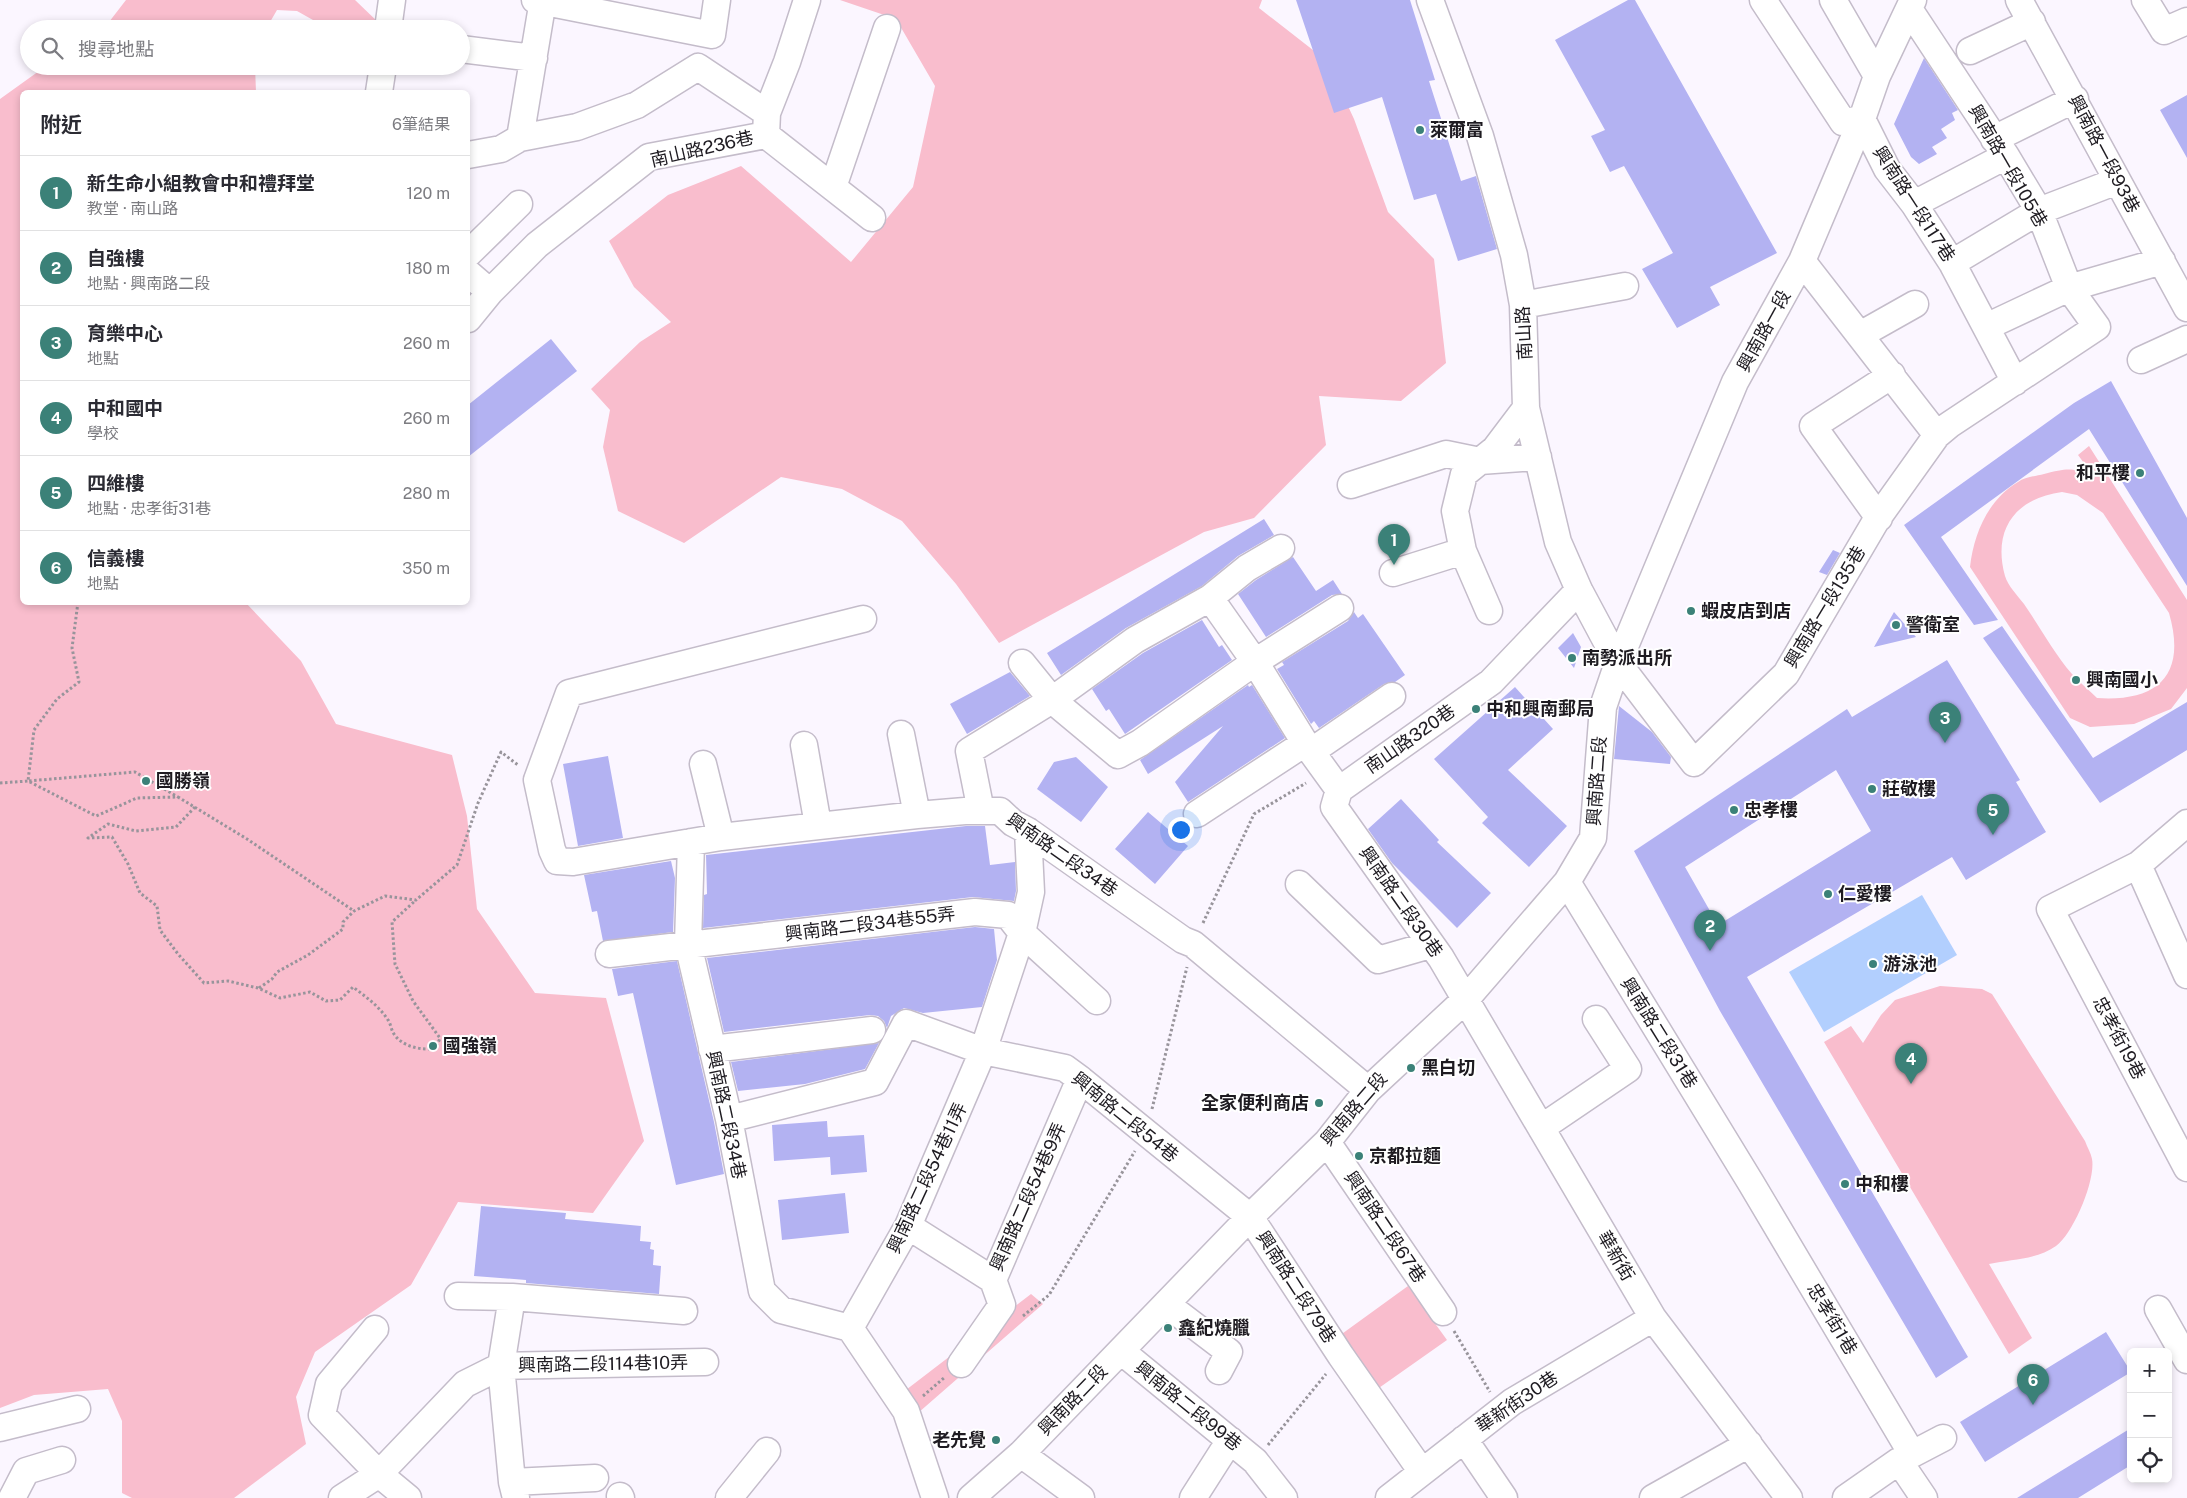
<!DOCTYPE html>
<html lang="zh-TW">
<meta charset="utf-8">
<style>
:root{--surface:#fff;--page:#f7f7f7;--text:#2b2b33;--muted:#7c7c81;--line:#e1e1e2;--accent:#3b8178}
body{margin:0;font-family:"Public Sans","Noto Sans TC",sans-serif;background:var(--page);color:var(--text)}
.controls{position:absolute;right:15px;bottom:15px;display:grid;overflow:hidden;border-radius:8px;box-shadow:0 2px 8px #0003}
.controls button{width:45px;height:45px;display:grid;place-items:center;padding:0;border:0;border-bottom:1px solid var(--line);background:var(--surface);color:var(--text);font:25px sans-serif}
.you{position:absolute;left:1180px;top:829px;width:18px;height:18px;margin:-12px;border:4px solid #fff;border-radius:50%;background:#1a73e8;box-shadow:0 0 0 8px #1a73e833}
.badge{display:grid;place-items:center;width:32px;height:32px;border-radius:50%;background:var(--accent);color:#fff;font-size:16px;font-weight:700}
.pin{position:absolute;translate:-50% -41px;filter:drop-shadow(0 1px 2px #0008)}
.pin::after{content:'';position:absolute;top:26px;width:18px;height:15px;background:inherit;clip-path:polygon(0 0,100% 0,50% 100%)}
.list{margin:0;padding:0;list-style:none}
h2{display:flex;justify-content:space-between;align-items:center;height:65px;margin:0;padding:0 20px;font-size:21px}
h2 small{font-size:16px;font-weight:400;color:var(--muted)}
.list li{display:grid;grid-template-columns:32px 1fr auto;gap:15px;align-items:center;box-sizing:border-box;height:75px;padding:0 20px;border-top:1px solid var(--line)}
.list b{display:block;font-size:19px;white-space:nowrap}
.list p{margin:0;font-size:16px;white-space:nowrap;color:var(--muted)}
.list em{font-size:16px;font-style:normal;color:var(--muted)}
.icon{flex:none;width:28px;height:28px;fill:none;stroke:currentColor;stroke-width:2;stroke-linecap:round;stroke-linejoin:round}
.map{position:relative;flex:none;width:2187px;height:1498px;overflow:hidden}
.search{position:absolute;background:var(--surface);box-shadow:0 2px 8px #0003;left:20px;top:20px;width:450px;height:55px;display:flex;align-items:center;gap:12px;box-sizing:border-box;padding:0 18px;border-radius:28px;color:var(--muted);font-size:19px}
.panel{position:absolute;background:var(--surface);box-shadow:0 2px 8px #0003;left:20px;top:90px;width:450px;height:515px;border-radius:8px}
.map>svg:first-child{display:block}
.green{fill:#f9bdcd;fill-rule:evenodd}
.water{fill:#b2cffe}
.building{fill:#b3b2f2;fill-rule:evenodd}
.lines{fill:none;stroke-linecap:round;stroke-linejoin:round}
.minor-casing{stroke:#c4bcca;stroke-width:29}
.path{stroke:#98949b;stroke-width:3;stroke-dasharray:2.5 2.5;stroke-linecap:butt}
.minor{stroke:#fff;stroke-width:26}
.poi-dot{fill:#3b8178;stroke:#fff;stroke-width:2}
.labels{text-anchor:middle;stroke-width:4;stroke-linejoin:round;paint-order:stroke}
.poi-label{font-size:18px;font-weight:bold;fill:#1e1b21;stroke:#fff;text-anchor:start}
.street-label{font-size:18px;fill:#1e1b21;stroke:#fff}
</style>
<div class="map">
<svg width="2187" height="1498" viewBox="0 0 2187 1498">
<rect width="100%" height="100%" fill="#fbf6ff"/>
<path class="green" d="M126,0H355L381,25L380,29H329L297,11L277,10L266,29H99L109,22Z
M840,0H1262L1259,8L1327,61L1354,119L1388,212L1434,259L1446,363L1401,401L1319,396L1326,445L1254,518L1204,532L999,643L956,584L902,521L842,489L781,477L684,543L618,511L603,447L610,410L591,389L640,342L671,322L634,287L609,241L668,195L741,166L851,262L913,187L935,86L896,19Z
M46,66H255L256,92H22V602L246,603L301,661L336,724L452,755L467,816L477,909L535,993L606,998L644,1141L593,1213L458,1202L411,1285L315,1352L296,1397L306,1444L234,1498H132L122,1493V1421L108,1389L34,1395L0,1408V99Z
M2089,446L2187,600V688L2171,709L2134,724L2090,727L2070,718L1970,567C1974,533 1988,500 2018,482C2025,477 2036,476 2044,474C2068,468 2074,467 2095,478L2078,455ZM2062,492L2077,495L2103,513L2169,613C2187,675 2158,702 2097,698C2089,690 2079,682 2072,674C2054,653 2040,627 2024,604C2018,596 2008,586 2005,576C1992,529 2016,498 2062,492Z
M1940,986L1982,989L1992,994L2085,1141C2087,1147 2091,1153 2092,1159C2096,1180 2073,1234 2056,1246C2036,1260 2011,1259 1989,1264L2032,1338L2009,1354L1824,1042L1851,1026L1863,1043L1881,1015L1895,1000Z
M1408,1286L1447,1340L1376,1390L1339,1336Z
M1031,1294L1043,1304L918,1413L902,1393Z"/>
<path class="water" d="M1922,895L1957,955L1824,1032L1789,972Z"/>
<path class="building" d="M1296,0H1410L1435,80L1429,81L1461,181L1476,176L1497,249L1458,261L1436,194L1414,200L1382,97L1334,113Z
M1628,0H1635L1777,253L1710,287L1720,305L1677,328L1642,269L1673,253L1624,166L1610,172L1591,136L1605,130L1555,40Z
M1924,58L1958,110L1952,113L1955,120L1941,129L1947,138L1932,147L1937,154L1919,164L1911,157L1894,124Z
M2187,95V158L2160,110Z
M551,339L577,371L468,457V405Z
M2111,381L2187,518V586L2089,429L1941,537L1998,620L1974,625L1904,525L2074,403Z
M1264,519L1274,535L1238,556L1202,586L1126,628L1061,675L1047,653Z
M1833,550L1840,553L1827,575L1819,572Z
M1293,557L1316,591L1333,580L1342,594L1332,595L1266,637L1238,594L1256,580Z
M1354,612L1358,618L1363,614L1405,675L1395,682L1384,684L1319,728L1314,721L1311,724L1277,669L1284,665L1282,662L1348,621Z
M1894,612L1916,637L1874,647Z
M1202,620L1219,647L1222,645L1232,660L1125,734L1109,709L1106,711L1092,689L1143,653Z
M2002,626L2093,758L2187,702V750L2100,803L1983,638Z
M1573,633L1581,647L1574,668L1558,648Z
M1947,660L2020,780L2016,782L2046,832L1966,880L1952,857L1747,977L1968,1357L1936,1378L1720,1011L1634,851L1847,709L1852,717ZM1836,770L1871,831L1718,925L1685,867Z
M1010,672L1030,696L967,734L950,704Z
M1248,685L1249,687L1252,685L1285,738L1188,802L1175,782L1223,726L1148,774L1140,760Z
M1515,687L1553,729L1508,770L1567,826L1529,867L1482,823L1488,817L1434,759Z
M1619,706L1652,732L1671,757L1670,764L1614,759Z
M608,756L623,838L578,846L563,764Z
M1076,757L1108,787L1081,822L1037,789L1054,762Z
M1401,799L1439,840L1437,842L1491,893L1457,928L1392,863L1368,829Z
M1148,812L1188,846L1155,884L1115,849Z
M966,826H985L990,865L1015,862L1016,891L1014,901L973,897L703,928L704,895L707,894L706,855Z
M671,861L675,878L673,932L603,941L597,911L592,912L584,875Z
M975,927L994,929L997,960L982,1007L923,1013L904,1008L891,1016L887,1028L884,1021L878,1016L870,1015L724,1032L707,958Z
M677,961L714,1122L724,1174L676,1185L633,993L618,996L612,969Z
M879,1043L865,1069L805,1084L738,1091L731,1062Z
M827,1121L828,1137L864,1135L867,1172L831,1175L830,1157L774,1161L772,1125Z
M845,1193L849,1233L782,1240L778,1200Z
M481,1206L566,1213L565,1219L641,1226L640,1241L651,1242L650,1249L654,1250L653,1265L661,1266L659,1294L526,1283V1280L474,1276Z
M2106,1332L2131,1372L1985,1462L1960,1422Z
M2131,1428V1465L2078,1498H2017Z"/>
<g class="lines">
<g class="minor-casing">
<path id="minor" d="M535,0L712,35L717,0
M1430,0L1480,136L1514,255L1523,305L1526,408L1558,542L1579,590L1618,663L1694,763L1786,674L1877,519L1937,435L1949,425L2097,327L2069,288L2039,211L2006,156L1909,9
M1763,0L1843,122L1862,119L1887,169L1914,204L1952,263L2015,382
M1833,0L1877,76
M2019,0L2187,308
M2145,0L2164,31L2187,21
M388,29L392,0
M461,49L534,58
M1970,51L2032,22
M379,92L383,66
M766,135L872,218
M520,138L543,0
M1994,139L2075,99
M468,155L501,149L520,138L577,127L637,105L698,67L767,113
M833,187L887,28
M1914,204L2006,156
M468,254L519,204
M1802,261L1937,435
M1952,263L2039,211L2117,181
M468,273L490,292
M1523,305L1625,286
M468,319L490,292L537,245L649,157L766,135L767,113L787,62L807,0
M1986,327L2069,288L2162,261
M1860,335L1915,304
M2141,360L2187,339
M1351,485L1446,454L1480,461L1538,457
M1879,518L1813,426L1892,375
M1393,573L1463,551
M1579,590L1491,682L1339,790L1334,807L1441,958L1653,1318L1789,1498
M1210,598L1255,662L1305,743L1339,790
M1489,611L1463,551L1455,511L1464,474L1495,449L1526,408
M1022,663L1052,700L1118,755L1140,743L1255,662L1340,608
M901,734L917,815
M804,745L818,825
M1312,751L1392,696
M703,764L721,837
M537,780L552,850L557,861L573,862L721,837L917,815L965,811H1000L1013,823L1028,831L1183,940L1193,944L1368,1090
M537,780L569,693L863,619
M981,811L969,751L1052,700L1135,640L1210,598L1247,568L1281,548
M1197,814L1305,743
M2187,823L2138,865L2050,909L2187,1168
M691,842L688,944L729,1119L762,1291L781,1310L850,1328
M2138,865L2187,975
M1567,882L1751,1183L1912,1454
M1299,884L1378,960L1430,945
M609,954L975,912L1008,915L1022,933L1097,1001
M712,1049L872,1030
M729,1119L875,1082L906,1023L983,1051L1065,1068L1080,1079L1250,1217L1341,1356L1422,1472
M1541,1128L1628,1069L1596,1019
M1327,1142L1443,1312
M908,1226L993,1280
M458,1296L512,1297
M1166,1304L1229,1352L1219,1371
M2158,1309L2187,1360
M850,1328L908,1226L983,1051L1022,933L1031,892L1028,831
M850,1328L906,1411L935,1498
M375,1329L329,1384L322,1415L379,1474L408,1498
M1121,1351L1255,1461L1284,1498
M961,1364L1002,1305L993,1280L1080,1079
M0,1428L77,1409
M1464,1439L1504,1498
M1021,1454L1081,1498
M1899,1461L1924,1498
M512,1482L595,1478
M620,1496L621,1498
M12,1498L26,1471L62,1460
M342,1498L379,1474L465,1384L501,1366L512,1297L684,1311
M516,1498L512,1482L501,1366L705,1362
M729,1498L767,1451
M971,1498L1021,1454L1250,1217L1327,1142L1368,1090L1466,999L1567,882L1593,838L1603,707L1618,663L1735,382L1802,261L1862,119L1877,76L1913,0
M1193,1498L1230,1440
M1389,1498L1512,1402L1653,1318
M1653,1498L1749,1444
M1846,1498L1899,1461L1943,1438"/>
</g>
<path class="path" d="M78,602L72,648L79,682L57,699L34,730L28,781L135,772L178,797
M0,783L28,781L96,816L137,798L178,797L247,839L354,911
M195,807L176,827L136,831L108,824L88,838L112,837L128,864L140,893L157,906L160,930L178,954L204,983L228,981L258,988L280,998L310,992L326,1001L340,1000L353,987C366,997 379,1006 388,1020C391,1024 391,1030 394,1034C402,1047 423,1051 436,1048L440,1038L413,1001L395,964L392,922L416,900
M1203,923L1254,814L1306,783
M259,988L272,979L277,972L308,955L343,929V922L354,911L385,896L416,900L457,865L478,803L501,752L518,765
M1152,1109L1187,967
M1023,1316L1049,1295L1135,1151
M1454,1331L1490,1392
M923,1396L945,1377
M1268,1445L1326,1374"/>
<use href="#minor" class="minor"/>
</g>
<g class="poi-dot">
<circle cx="1420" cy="130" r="5"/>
<circle cx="2140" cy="473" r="5"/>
<circle cx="1691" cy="611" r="5"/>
<circle cx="1896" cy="625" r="5"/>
<circle cx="1572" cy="658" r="5"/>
<circle cx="2076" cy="680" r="5"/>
<circle cx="1476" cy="709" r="5"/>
<circle cx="146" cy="781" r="5"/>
<circle cx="1872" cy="789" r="5"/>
<circle cx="1734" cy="810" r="5"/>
<circle cx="1828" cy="894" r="5"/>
<circle cx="1873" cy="964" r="5"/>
<circle cx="433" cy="1046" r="5"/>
<circle cx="1411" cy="1068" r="5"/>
<circle cx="1319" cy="1103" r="5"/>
<circle cx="1359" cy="1156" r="5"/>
<circle cx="1845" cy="1184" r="5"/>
<circle cx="1168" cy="1328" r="5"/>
<circle cx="996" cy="1440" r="5"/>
</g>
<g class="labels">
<g class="poi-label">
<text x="1430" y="136">萊爾富</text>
<text x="2130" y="479" text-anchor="end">和平樓</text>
<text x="1701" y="617">蝦皮店到店</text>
<text x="1906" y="631">警衛室</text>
<text x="1582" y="664">南勢派出所</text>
<text x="2086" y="686">興南國小</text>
<text x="1486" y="715">中和興南郵局</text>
<text x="156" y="787">國勝嶺</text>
<text x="1882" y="795">莊敬樓</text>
<text x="1744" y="816">忠孝樓</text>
<text x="1838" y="900">仁愛樓</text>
<text x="1883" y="970">游泳池</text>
<text x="443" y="1052">國強嶺</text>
<text x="1421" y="1074">黑白切</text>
<text x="1309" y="1109" text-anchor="end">全家便利商店</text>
<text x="1369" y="1162">京都拉麵</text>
<text x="1855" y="1190">中和樓</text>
<text x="1178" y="1334">鑫紀燒臘</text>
<text x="986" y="1446" text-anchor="end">老先覺</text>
</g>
<g class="street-label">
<text transform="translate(702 149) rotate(-13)" y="6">南山路236巷</text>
<text transform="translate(2104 154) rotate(62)" y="6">興南路一段93巷</text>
<text transform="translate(2008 166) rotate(60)" y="6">興南路一段105巷</text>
<text transform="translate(1914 204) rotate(57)" y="6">興南路一段117巷</text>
<text transform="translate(1764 331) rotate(-61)" y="6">興南路一段</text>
<text transform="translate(1524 333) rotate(-93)" y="6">南山路</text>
<text transform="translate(1825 607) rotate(-59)" y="6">興南路一段135巷</text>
<text transform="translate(1410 739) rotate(-35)" y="6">南山路320巷</text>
<text transform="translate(1597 781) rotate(-86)" y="6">興南路二段</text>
<text transform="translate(1062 855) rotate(35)" y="6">興南路二段34巷</text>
<text transform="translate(1401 902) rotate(55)" y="6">興南路二段30巷</text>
<text transform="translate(870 924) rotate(-7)" y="6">興南路二段34巷55弄</text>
<text transform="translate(1659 1033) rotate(58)" y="6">興南路二段31巷</text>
<text transform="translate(2119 1038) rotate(62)" y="6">忠孝街19巷</text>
<text transform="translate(1354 1109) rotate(-49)" y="6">興南路二段</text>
<text transform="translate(726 1115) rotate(78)" y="6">興南路二段34巷</text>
<text transform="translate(1125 1117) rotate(39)" y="6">興南路二段54巷</text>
<text transform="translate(927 1178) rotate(-65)" y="6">興南路二段54巷11弄</text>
<text transform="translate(1028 1197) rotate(-66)" y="6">興南路二段54巷9弄</text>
<text transform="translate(1385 1227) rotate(56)" y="6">興南路二段67巷</text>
<text transform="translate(1616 1256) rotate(60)" y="6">華新街</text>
<text transform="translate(1296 1287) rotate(57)" y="6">興南路二段79巷</text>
<text transform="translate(1832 1319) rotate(59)" y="6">忠孝街1巷</text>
<text transform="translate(603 1364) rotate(-1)" y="6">興南路二段114巷10弄</text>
<text transform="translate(1073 1400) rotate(-46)" y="6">興南路二段</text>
<text transform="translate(1517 1402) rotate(-34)" y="6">華新街30巷</text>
<text transform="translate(1188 1406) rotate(39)" y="6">興南路二段99巷</text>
</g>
</g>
</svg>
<div class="controls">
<button>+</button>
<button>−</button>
<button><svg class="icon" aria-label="locate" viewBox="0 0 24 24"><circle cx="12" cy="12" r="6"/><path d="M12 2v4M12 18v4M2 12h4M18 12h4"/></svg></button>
</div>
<div class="you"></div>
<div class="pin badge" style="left:1394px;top:565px">1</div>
<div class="pin badge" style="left:1710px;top:951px">2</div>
<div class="pin badge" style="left:1945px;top:743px">3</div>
<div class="pin badge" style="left:1911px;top:1084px">4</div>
<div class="pin badge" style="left:1993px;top:835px">5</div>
<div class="pin badge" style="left:2033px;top:1405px">6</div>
<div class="search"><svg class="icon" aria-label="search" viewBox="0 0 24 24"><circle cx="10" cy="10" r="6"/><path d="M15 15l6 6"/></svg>搜尋地點</div>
<section class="panel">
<h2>附近<small>6筆結果</small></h2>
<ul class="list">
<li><span class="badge">1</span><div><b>新生命小組教會中和禮拜堂</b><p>教堂 · 南山路</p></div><em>120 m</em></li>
<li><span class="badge">2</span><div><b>自強樓</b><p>地點 · 興南路二段</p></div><em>180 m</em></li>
<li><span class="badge">3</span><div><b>育樂中心</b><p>地點</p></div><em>260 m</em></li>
<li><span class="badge">4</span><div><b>中和國中</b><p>學校</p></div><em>260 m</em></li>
<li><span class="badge">5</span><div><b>四維樓</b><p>地點 · 忠孝街31巷</p></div><em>280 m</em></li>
<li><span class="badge">6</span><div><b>信義樓</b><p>地點</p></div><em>350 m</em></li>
</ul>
</section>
</div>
